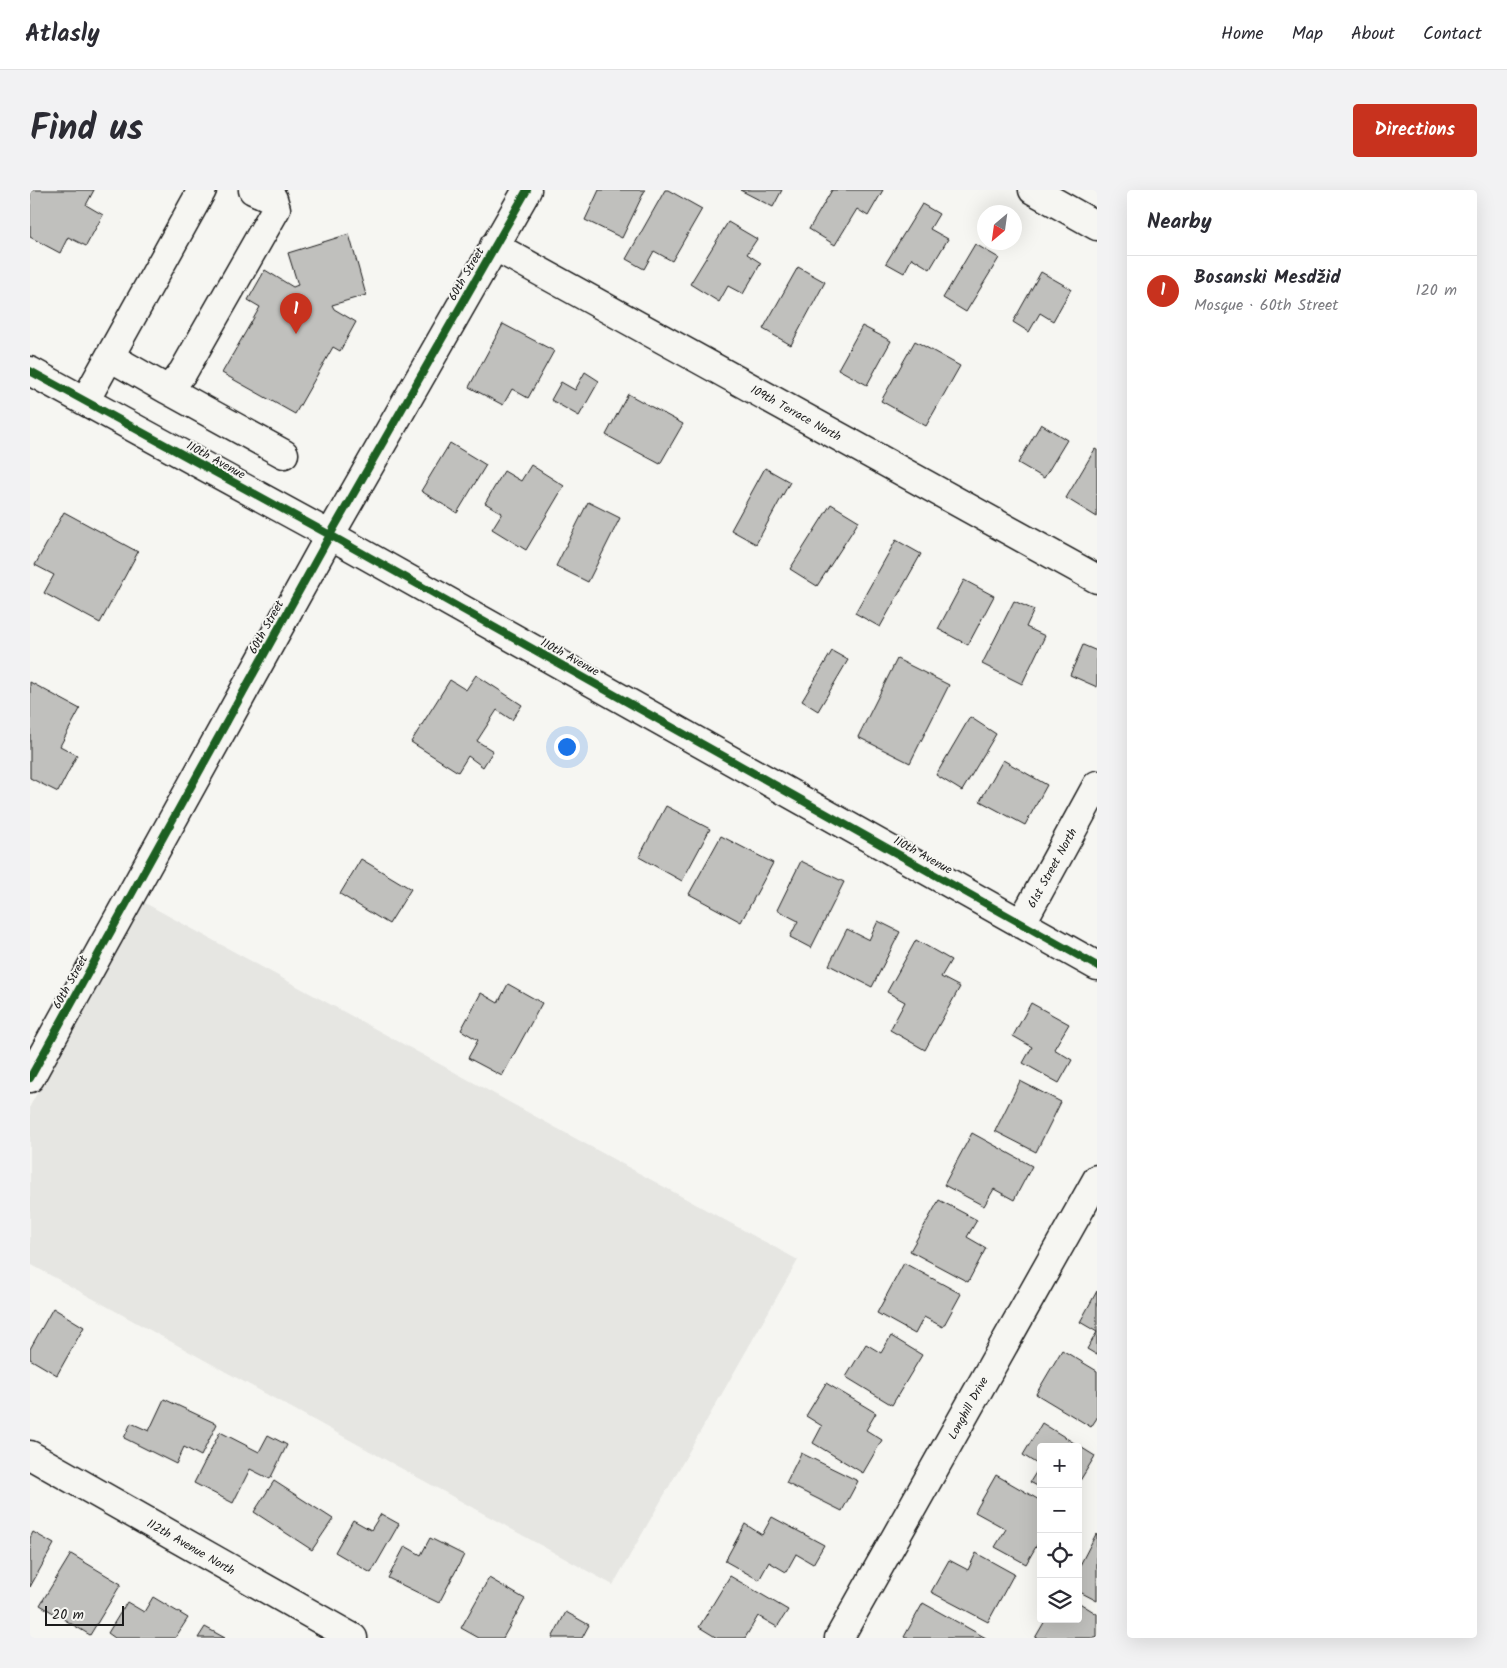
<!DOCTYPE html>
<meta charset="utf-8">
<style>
:root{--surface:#fff;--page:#f2f2f3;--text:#2b2b33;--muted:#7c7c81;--line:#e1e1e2;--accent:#c8321e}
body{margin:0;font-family:Kalam,sans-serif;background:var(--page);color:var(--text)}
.controls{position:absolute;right:15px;bottom:15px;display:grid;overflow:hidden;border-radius:5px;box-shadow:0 5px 20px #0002}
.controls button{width:45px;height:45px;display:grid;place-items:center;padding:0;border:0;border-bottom:1px solid var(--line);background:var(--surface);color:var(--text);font:25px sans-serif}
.compass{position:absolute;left:947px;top:15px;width:45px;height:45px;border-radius:50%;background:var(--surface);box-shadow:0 5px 20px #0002;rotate:209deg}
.scale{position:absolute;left:15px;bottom:12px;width:79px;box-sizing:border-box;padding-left:5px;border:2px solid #1c1c1c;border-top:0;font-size:14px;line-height:18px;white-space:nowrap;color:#1c1c1c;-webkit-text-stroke:4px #f6f6f2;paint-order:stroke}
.you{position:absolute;left:536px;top:556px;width:18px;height:18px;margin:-12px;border:4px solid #fff;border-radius:50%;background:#1a73e8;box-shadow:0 0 0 8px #1a73e833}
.badge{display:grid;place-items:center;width:32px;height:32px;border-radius:50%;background:var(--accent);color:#fff;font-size:16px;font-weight:700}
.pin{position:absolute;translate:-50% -41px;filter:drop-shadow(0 1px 2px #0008)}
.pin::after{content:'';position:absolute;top:26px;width:18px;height:15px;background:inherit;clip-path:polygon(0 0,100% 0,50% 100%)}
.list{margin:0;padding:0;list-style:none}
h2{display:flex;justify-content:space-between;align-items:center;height:65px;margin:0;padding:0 20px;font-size:21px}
h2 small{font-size:16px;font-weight:400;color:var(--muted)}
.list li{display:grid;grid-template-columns:32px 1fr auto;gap:15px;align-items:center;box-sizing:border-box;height:70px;padding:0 20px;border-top:1px solid var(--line)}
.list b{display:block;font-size:19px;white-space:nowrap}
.list p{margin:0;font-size:16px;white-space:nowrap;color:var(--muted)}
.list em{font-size:16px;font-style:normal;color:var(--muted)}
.icon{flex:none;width:28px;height:28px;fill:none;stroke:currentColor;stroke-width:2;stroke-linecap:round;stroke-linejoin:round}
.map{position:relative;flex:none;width:1067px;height:1448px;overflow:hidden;border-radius:5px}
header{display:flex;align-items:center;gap:30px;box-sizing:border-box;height:70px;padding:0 25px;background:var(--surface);border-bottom:1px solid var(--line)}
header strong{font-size:24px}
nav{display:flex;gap:28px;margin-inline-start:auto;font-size:18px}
.intro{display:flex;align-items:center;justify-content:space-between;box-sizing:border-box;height:120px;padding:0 30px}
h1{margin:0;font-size:35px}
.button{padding:12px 22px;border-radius:5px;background:var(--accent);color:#fff;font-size:18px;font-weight:700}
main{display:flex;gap:30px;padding:0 30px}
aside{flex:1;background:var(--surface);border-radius:5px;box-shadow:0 5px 20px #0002}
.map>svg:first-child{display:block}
.built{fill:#e6e6e2}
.building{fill:#c0c0bd;stroke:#1c1c1c}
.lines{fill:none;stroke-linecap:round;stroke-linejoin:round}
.minor-casing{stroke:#1c1c1c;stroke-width:31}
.minor{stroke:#f6f6f2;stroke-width:28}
.cycleway-casing{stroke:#f6f6f2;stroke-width:11}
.cycleway{stroke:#1b5e20;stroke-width:8}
.labels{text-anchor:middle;stroke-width:4;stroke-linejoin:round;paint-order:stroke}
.street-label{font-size:12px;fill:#1c1c1c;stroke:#f6f6f2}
</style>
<header>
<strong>Atlasly</strong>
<nav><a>Home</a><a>Map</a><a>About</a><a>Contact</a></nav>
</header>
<div class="intro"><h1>Find us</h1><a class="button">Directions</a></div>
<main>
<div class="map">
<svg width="1067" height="1448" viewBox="0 0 1067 1448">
<rect width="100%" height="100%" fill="#f6f6f2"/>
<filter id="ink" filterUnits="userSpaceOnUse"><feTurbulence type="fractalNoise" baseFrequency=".02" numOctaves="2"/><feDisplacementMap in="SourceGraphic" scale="10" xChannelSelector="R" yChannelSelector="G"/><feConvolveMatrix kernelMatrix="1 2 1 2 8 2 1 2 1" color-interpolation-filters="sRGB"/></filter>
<g filter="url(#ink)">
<path class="built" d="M113,712L768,1070L583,1395L0,1074V916Z"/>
<path class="building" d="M0,0H64L56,15L73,25L56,56L38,47L30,63L0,47Z
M569,0H615L592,48L555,30Z
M635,0H638L672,19L642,71L624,61L614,79L596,69Z
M710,0H752L743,17Z
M802,0H853L838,26L827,19L805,55L779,39Z
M892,14L909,24L900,39L918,49L900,79L882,68L874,83L856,73Z
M698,32L727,49L717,64L731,73L713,104L698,96L689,112L660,94Z
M319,44L336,105L302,115L304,119L326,132L310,161L303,157L265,224L192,183L230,117L218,110L235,80L263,97L268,95L258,63Z
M945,54L969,68L936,122L913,108Z
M768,77L795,92L761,155L733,139Z
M1011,82L1041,99L1023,131L1010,123L999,142L983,132Z
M473,134L524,161L498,208L482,199L473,215L439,197Z
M832,136L861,151L837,195L808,179Z
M885,151L930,176L896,236L851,211Z
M555,182L569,191L549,226L521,210L531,192L545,200Z
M598,204L653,234L630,274L576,245Z
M1011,234L1037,250L1014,288L988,273Z
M420,253L456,275L427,323L391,301Z
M1065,259L1067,260V327L1036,308Z
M501,275L534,296L496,360L462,339L472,323L455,313L474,281L491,291Z
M735,278L760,292L726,354L701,340Z
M558,312L590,328L558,392L526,376Z
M801,314L829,331L787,396L760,379Z
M34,322L108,362L70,433L14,403L24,385L5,375Z
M866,350L891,364L850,437L825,423Z
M934,390L964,406L938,455L908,439Z
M984,411L1004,420L996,437L1015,446L992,494L952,474Z
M1053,455L1067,461V497L1040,485Z
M802,461L818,470L788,521L772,511Z
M867,469L919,495L880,573L828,547Z
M446,485L492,515L482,530L467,520L447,551L463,561L453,577L438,566L428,582L381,552L420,490L436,500Z
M0,492L50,519L30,556L47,565L28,602L0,588Z
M940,527L966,544L932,601L906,585Z
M973,570L1017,595L995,635L950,611Z
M636,616L680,639L652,691L609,667Z
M691,646L743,673L711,732L659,704Z
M331,669L381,699L359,734L310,704Z
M771,671L814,692L781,758L760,747L768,731L747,720Z
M848,731L870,742L842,797L799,775L817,739L839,750Z
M886,750L921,770L911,787L930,797L895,860L860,840L875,812L857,802Z
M478,794L512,813L472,886L438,868L448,850L431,840L451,803L468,813Z
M1001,813L1039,834L1024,859L1042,870L1029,893L993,873L1002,857L983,846Z
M990,891L1031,912L1006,962L965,941Z
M942,943L1002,976L984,1010L964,999L954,1016L914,995Z
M909,1010L947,1030L937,1047L956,1058L938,1092L880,1061Z
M874,1073L931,1104L913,1137L894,1127L885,1144L847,1123Z
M1067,1101V1165L1057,1159L1067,1142L1050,1132Z
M23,1118L54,1137L27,1185L0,1169V1159Z
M861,1146L892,1165L862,1215L816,1187L836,1154L851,1163Z
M1032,1160L1067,1181V1228L1061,1237L1006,1204Z
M796,1193L846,1223L836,1240L852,1250L833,1283L783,1253L792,1236L776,1226Z
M134,1209L187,1234L171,1266L154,1257L146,1274L94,1248L101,1233L119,1241Z
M1012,1233L1065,1266L1048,1294V1257H1011V1298L1000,1292L1010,1276L993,1265Z
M190,1242L229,1262L238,1245L257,1255L240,1289L220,1279L203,1313L164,1293Z
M771,1263L828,1291L812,1321L756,1293Z
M966,1285L1011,1311V1348L996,1374L965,1357L976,1339L945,1322Z
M244,1291L303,1329L282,1360L224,1322Z
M351,1324L369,1334L341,1383L305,1362L323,1330L341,1340Z
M742,1327L794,1355L783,1374L766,1364L756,1382L739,1372L729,1390L695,1371L715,1334L732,1345Z
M3,1342L24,1354L0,1397V1348Z
M1066,1344L1067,1345V1411L1048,1401V1379Z
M400,1348L434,1365L409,1413L358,1388L375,1356L391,1365Z
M946,1363L984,1384L958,1432L901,1402L919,1370L938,1380Z
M41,1364L91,1394L60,1445L10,1415Z
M700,1386L758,1420L747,1437L728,1426L715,1448H687L669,1437Z
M459,1388L495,1409L473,1448H449L431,1438Z
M123,1407L158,1428L145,1448H85L78,1443L97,1412L114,1422Z
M1048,1412L1067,1424V1448H1005L1016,1429H1048Z
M893,1413L956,1448H876L874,1447Z
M536,1422L559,1435L552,1448H522Z
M175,1437L195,1448H168Z"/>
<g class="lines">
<g class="minor-casing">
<path id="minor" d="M1003,0L1067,36
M464,56L1067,389
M80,167L138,200L153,182L246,19L243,9L223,0
M0,181L300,345L1067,776
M138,200L254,264
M55,211L172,0
M991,734L1067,595
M0,888L300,345L497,0
M0,1265L323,1448
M809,1448L1067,989"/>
</g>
<use href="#minor" class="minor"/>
<g class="cycleway-casing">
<path id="cycleway" d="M0,181L300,345L1067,776
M0,888L300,345L497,0"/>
</g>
<use href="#cycleway" class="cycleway"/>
</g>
</g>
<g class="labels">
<g class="street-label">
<text transform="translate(436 84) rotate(-60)" y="4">60th Street</text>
<text transform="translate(766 223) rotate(29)" y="4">109th Terrace North</text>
<text transform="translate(186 270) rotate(29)" y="4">110th Avenue</text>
<text transform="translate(236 437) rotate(-61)" y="4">60th Street</text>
<text transform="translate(540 467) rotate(29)" y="4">110th Avenue</text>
<text transform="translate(893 665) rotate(29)" y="4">110th Avenue</text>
<text transform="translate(1022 678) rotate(-61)" y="4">61st Street North</text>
<text transform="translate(40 792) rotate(-61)" y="4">60th Street</text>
<text transform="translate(938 1218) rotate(-61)" y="4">Longhill Drive</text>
<text transform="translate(161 1357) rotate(30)" y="4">112th Avenue North</text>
</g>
</g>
</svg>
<div class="controls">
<button>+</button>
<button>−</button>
<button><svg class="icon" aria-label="locate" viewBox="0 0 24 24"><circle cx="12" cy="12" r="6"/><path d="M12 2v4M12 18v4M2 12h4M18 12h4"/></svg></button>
<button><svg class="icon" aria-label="layers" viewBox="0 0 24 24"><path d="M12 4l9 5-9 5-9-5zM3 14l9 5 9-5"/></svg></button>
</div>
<svg class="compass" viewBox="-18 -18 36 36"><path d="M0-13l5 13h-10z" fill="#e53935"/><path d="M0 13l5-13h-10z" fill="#7c7c81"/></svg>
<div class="scale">20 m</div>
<div class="you"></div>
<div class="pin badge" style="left:266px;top:144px">1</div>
</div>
<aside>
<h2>Nearby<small></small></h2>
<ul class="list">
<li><span class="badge">1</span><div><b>Bosanski Mesdžid</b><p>Mosque · 60th Street</p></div><em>120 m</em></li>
</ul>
</aside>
</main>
